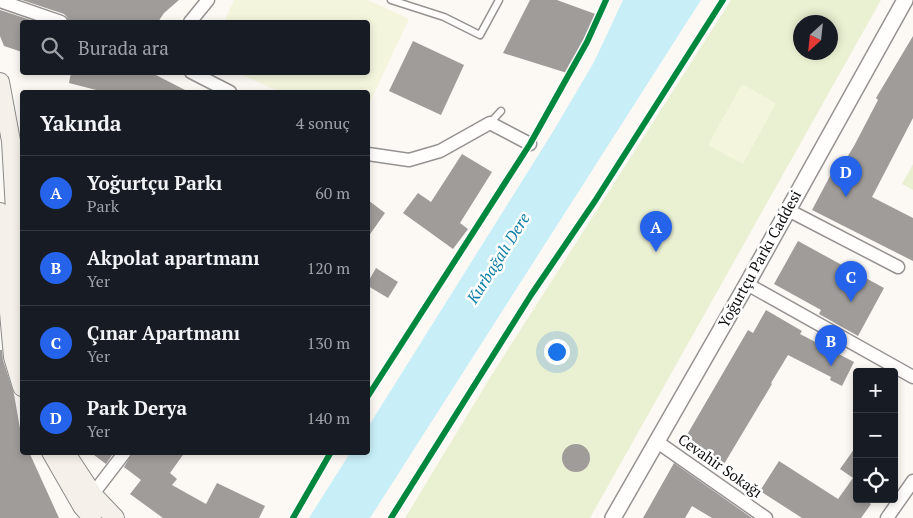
<!DOCTYPE html>
<html lang="tr">
<meta charset="utf-8">
<style>
:root{--surface:#171b24;--page:#20242c;--text:#f1f3f6;--muted:#9ea1a6;--line:#363941;--accent:#2563eb}
body{margin:0;font-family:"PT Serif",serif;background:var(--page);color:var(--text)}
.controls{position:absolute;right:15px;bottom:15px;display:grid;overflow:hidden;border-radius:5px;box-shadow:0 2px 8px #0003}
.controls button{width:45px;height:45px;display:grid;place-items:center;padding:0;border:0;border-bottom:1px solid var(--line);background:var(--surface);color:var(--text);font:25px sans-serif}
.compass{position:absolute;left:793px;top:15px;width:45px;height:45px;border-radius:50%;background:var(--surface);box-shadow:0 2px 8px #0003;rotate:207deg}
.you{position:absolute;left:556px;top:351px;width:18px;height:18px;margin:-12px;border:4px solid #fff;border-radius:50%;background:#1a73e8;box-shadow:0 0 0 8px #1a73e833}
.badge{display:grid;place-items:center;width:32px;height:32px;border-radius:50%;background:var(--accent);color:#fff;font-size:16px;font-weight:700}
.pin{position:absolute;translate:-50% -41px;filter:drop-shadow(0 1px 2px #0008)}
.pin::after{content:'';position:absolute;top:26px;width:18px;height:15px;background:inherit;clip-path:polygon(0 0,100% 0,50% 100%)}
.list{margin:0;padding:0;list-style:none}
h2{display:flex;justify-content:space-between;align-items:center;height:65px;margin:0;padding:0 20px;font-size:21px}
h2 small{font-size:16px;font-weight:400;color:var(--muted)}
.list li{display:grid;grid-template-columns:32px 1fr auto;gap:15px;align-items:center;box-sizing:border-box;height:75px;padding:0 20px;border-top:1px solid var(--line)}
.list b{display:block;font-size:19px;white-space:nowrap}
.list p{margin:0;font-size:16px;white-space:nowrap;color:var(--muted)}
.list em{font-size:16px;font-style:normal;color:var(--muted)}
.icon{flex:none;width:28px;height:28px;fill:none;stroke:currentColor;stroke-width:2;stroke-linecap:round;stroke-linejoin:round}
.map{position:relative;flex:none;width:913px;height:518px;overflow:hidden}
.search{position:absolute;background:var(--surface);box-shadow:0 2px 8px #0003;left:20px;top:20px;width:350px;height:55px;display:flex;align-items:center;gap:12px;box-sizing:border-box;padding:0 18px;border-radius:5px;color:var(--muted);font-size:19px}
.panel{position:absolute;background:var(--surface);box-shadow:0 2px 8px #0003;left:20px;top:90px;width:350px;height:365px;border-radius:5px}
.map>svg:first-child{display:block}
.green{fill:#eaf1d2;fill-rule:evenodd}
.pitch{fill:#f3f5dc}
.water{fill:#c8eff8}
.building{fill:#9f9c99}
.lines{fill:none;stroke-linecap:round;stroke-linejoin:round}
.service-casing{stroke:#959392;stroke-width:9}
.minor-casing{stroke:#959392;stroke-width:15}
.tertiary-casing{stroke:#959392;stroke-width:18}
.secondary-casing{stroke:#8c8a88;stroke-width:20}
.service{stroke:#fffefd;stroke-width:6}
.minor{stroke:#fffefd;stroke-width:12}
.tertiary{stroke:#fffefd;stroke-width:15}
.secondary{stroke:#f5f1ea;stroke-width:18}
.cycleway-casing{stroke:#fff;stroke-width:9}
.cycleway{stroke:#00873e;stroke-width:6}
.labels{text-anchor:middle;stroke-width:5;stroke-linejoin:round;paint-order:stroke}
.street-label{font-size:15px;fill:#0e0e0e;stroke:#fff}
.water-label{font-size:16px;font-style:italic;fill:#107fa7;stroke:#fff}
</style>
<div class="map">
<svg width="913" height="518" viewBox="0 0 913 518">
<rect width="100%" height="100%" fill="#fcf8f4"/>
<path class="green" d="M731,0H881L590,518H405L491,376ZM800,22H830V52H800Z
M913,164V190L902,184Z"/>
<path class="pitch" d="M234,0H368L409,19L368,106V92H280L238,73L368,72V22H224Z
M742,84L776,103L743,164L708,145Z"/>
<path class="water" d="M623,0H701L370,518H309L350,453L368,452V427L554,130L594,62Z"/>
<path class="building" d="M22,0H179L164,13L158,22H69L67,17L64,14Z
M530,0H557L598,15L567,73L503,53Z
M0,10L37,22H22V52L4,46L0,36Z
M913,36V118L872,197L913,218V261L812,210L838,161L843,164L854,146L878,100L876,98Z
M413,41L464,65L441,115L389,91Z
M71,72H150L189,92H104L69,83Z
M462,154L492,172L460,223L468,229L453,249L403,213L418,193L431,202Z
M368,200L385,213L368,237Z
M798,241L884,288L858,336L819,314L821,310L774,284Z
M376,268L398,282L388,298L368,286V282Z
M766,310L802,331L800,334L854,362L842,386L830,380L831,377L788,355L771,383L772,384L724,464L684,440L748,330L753,333Z
M0,350H2L3,360L14,394L22,440V452H29L59,518H0Z
M562 458a14 14 0 1 1 28 0a14 14 0 1 1-28 0Z
M857,445V499H864L871,504L861,518H802L760,491L779,461L838,499L853,478L840,469Z
M90,452H114L106,464Z
M133,452H185L170,473L177,479L172,485L206,504L217,483L265,506L259,518H163L130,494L141,480L124,467Z
M674,463L752,518H712L692,506L685,518H643Z"/>
<g class="lines">
<g class="service-casing">
<path id="service" d="M391,0L444,17L480,35L499,0
M490,123L501,111"/>
</g>
<g class="minor-casing">
<path id="minor" d="M0,1L61,22
M190,22L208,0
M191,72L230,92
M368,154L409,160L440,151L490,123L530,144
M788,210L898,267
M747,284L913,377
M656,441L766,518
M89,499L125,452
M887,518L913,481"/>
</g>
<g class="tertiary-casing">
<path id="tertiary" d="M613,518L747,284L905,0"/>
</g>
<g class="secondary-casing">
<path id="secondary" d="M0,82L11,141L22,332
M0,212L13,357L22,387
M51,452L82,506L92,518
M65,452L94,496L115,518"/>
</g>
<use href="#service" class="service"/>
<use href="#minor" class="minor"/>
<use href="#tertiary" class="tertiary"/>
<use href="#secondary" class="secondary"/>
<g class="cycleway-casing">
<path id="cycleway" d="M368,396L530,144L587,42L606,0
M293,518L331,452
M391,518L531,295L595,201L723,0"/>
</g>
<use href="#cycleway" class="cycleway"/>
</g>
<g class="labels">
<g class="street-label">
<text transform="translate(760 259) rotate(-61)" y="5">Yoğurtçu Parkı Caddesi</text>
<text transform="translate(720 466) rotate(35)" y="5">Cevahir Sokağı</text>
</g>
<g class="water-label">
<text transform="translate(498 258) rotate(-58)" y="6">Kurbağalı Dere</text>
</g>
</g>
</svg>
<div class="controls">
<button>+</button>
<button>−</button>
<button><svg class="icon" aria-label="locate" viewBox="0 0 24 24"><circle cx="12" cy="12" r="6"/><path d="M12 2v4M12 18v4M2 12h4M18 12h4"/></svg></button>
</div>
<svg class="compass" viewBox="-18 -18 36 36"><path d="M0-13l5 13h-10z" fill="#e53935"/><path d="M0 13l5-13h-10z" fill="#9ea1a6"/></svg>
<div class="you"></div>
<div class="pin badge" style="left:656px;top:252px">A</div>
<div class="pin badge" style="left:831px;top:366px">B</div>
<div class="pin badge" style="left:851px;top:302px">C</div>
<div class="pin badge" style="left:846px;top:197px">D</div>
<div class="search"><svg class="icon" aria-label="search" viewBox="0 0 24 24"><circle cx="10" cy="10" r="6"/><path d="M15 15l6 6"/></svg>Burada ara</div>
<section class="panel">
<h2>Yakında<small>4 sonuç</small></h2>
<ul class="list">
<li><span class="badge">A</span><div><b>Yoğurtçu Parkı</b><p>Park</p></div><em>60 m</em></li>
<li><span class="badge">B</span><div><b>Akpolat apartmanı</b><p>Yer</p></div><em>120 m</em></li>
<li><span class="badge">C</span><div><b>Çınar Apartmanı</b><p>Yer</p></div><em>130 m</em></li>
<li><span class="badge">D</span><div><b>Park Derya</b><p>Yer</p></div><em>140 m</em></li>
</ul>
</section>
</div>
